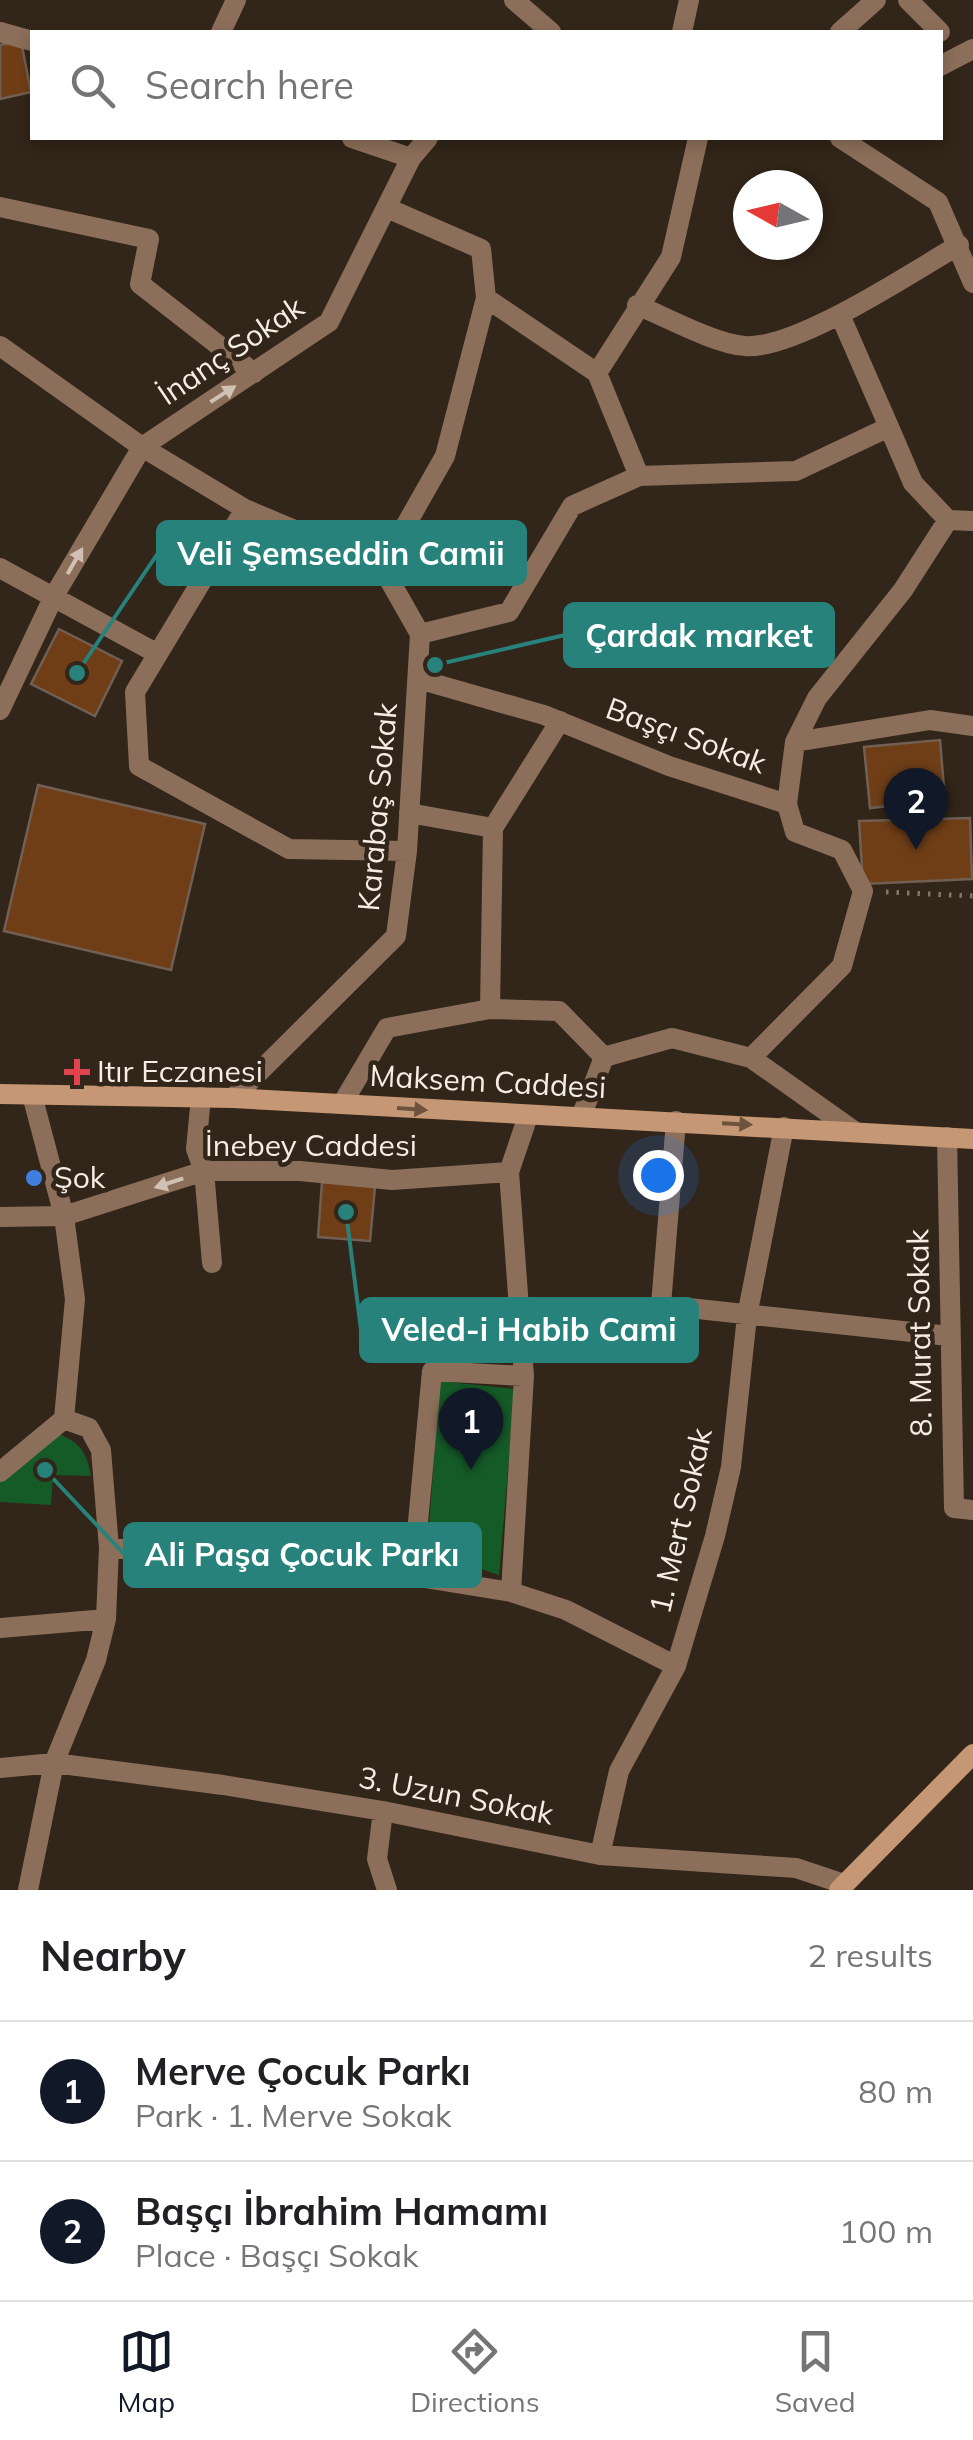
<!DOCTYPE html>
<meta charset="utf-8">
<style>
:root{--surface:#fff;--page:#f2f2f2;--text:#202124;--muted:#757577;--line:#e0e0e0;--accent:#111827}
body{margin:0;font-family:Mulish,sans-serif;background:var(--page);color:var(--text)}
.compass{position:absolute;left:733px;top:170px;width:90px;height:90px;border-radius:50%;background:var(--surface);box-shadow:0 5px 15px #0003;rotate:278deg}
.you{position:absolute;left:658px;top:1175px;width:35px;height:35px;margin:-25px;border:8px solid #fff;border-radius:50%;background:#1a73e8;box-shadow:0 0 0 15px #1a73e833}
.badge{display:grid;place-items:center;width:65px;height:65px;border-radius:50%;background:var(--accent);color:#fff;font-size:32px;font-weight:700}
.pin{position:absolute;translate:-50% -82px;filter:drop-shadow(0 2px 5px #0008)}
.pin::after{content:'';position:absolute;top:52px;width:35px;height:30px;background:inherit;clip-path:polygon(0 0,100% 0,50% 100%)}
.list{margin:0;padding:0;list-style:none}
h2{display:flex;justify-content:space-between;align-items:center;height:130px;margin:0;padding:0 40px;font-size:42px}
h2 small{font-size:32px;font-weight:400;color:var(--muted)}
.list li{display:grid;grid-template-columns:65px 1fr auto;gap:30px;align-items:center;box-sizing:border-box;height:140px;padding:0 40px;border-top:2px solid var(--line)}
.list b{display:block;font-size:38px;white-space:nowrap}
.list p{margin:0;font-size:32px;white-space:nowrap;color:var(--muted)}
.list em{font-size:32px;font-style:normal;color:var(--muted)}
.icon{flex:none;width:55px;height:55px;fill:none;stroke:currentColor;stroke-width:2;stroke-linecap:round;stroke-linejoin:round}
.map{position:relative;flex:none;width:973px;height:1890px;overflow:hidden}
.search{position:absolute;background:var(--surface);box-shadow:0 5px 15px #0003;left:30px;right:30px;top:30px;height:110px;display:flex;align-items:center;gap:25px;box-sizing:border-box;padding:0 35px;border-radius:0px;color:var(--muted);font-size:38px}
.sheet{height:410px;background:var(--surface)}
nav{display:flex;justify-content:space-around;align-items:center;box-sizing:border-box;height:140px;border-top:2px solid var(--line);background:var(--surface);font-size:28px;color:var(--muted)}
nav a{display:grid;justify-items:center;gap:5px}
nav .on{color:var(--accent)}
.map>svg:first-child{display:block}
.green{fill:#155b28}
.building{fill:#6f3e17;stroke:#715f53;stroke-width:2.5}
.lines{fill:none;stroke-linecap:round;stroke-linejoin:round}
.path{stroke:#82776c;stroke-width:5;stroke-dasharray:2.5 8;stroke-linecap:butt}
.pedestrian{stroke:#8c6f5a;stroke-width:20}
.minor{stroke:#8c6f5a;stroke-width:20}
.tertiary{stroke:#8c6f5a;stroke-width:20}
.secondary{stroke:#c59775;stroke-width:20}
.oneway{fill:#d1c1b4}
.oneway2{fill:#6d533e}
.health-dot{fill:#e0444e;stroke:#322519;stroke-width:4}
.shop-dot{fill:#3f7fe0;stroke:#322519;stroke-width:4}
.labels{text-anchor:middle;stroke-width:9;stroke-linejoin:round;paint-order:stroke}
.street-label{font-size:30px;fill:#f6ede5;stroke:#322519}
.poi-label{font-size:30px;fill:#f6ede5;stroke:#322519;text-anchor:start}
.leader{fill:none;stroke:#26827a;stroke-width:4}
.callout-dot{fill:#26827a;stroke:#322519;stroke-width:4}
.callout{fill:#26827a;stroke:#26827a;stroke-width:4}
.callout-label{font-size:32px;text-anchor:middle;font-weight:bold;fill:#fff}
</style>
<div class="map">
<svg width="973" height="1890" viewBox="0 0 973 1890">
<rect width="100%" height="100%" fill="#322519"/>
<path class="green" d="M440,1381L515,1389L499,1575L427,1551Z
M59,1434C81,1443 87,1453 91,1476L53,1475L51,1505L0,1502V1465Z"/>
<path class="building" d="M21,41L31,92L0,99V45Z
M59,629L122,661L95,716L31,684Z
M940,740L945,800L870,808L864,747Z
M38,785L205,824L171,970L4,931Z
M970,818L972,879L863,884L859,821Z
M322,1182L375,1187L370,1241L318,1237Z"/>
<g class="lines">
<path class="path" d="M886,892L973,896"/>
<path class="pedestrian" d="M490,1009L493,828L560,721"/>
<path class="minor" d="M514,0L551,32
M908,0L940,32
M221,32L236,0
M682,32L689,0
M840,32L876,0
M940,66L973,49
M840,138L938,202L973,283
M0,207L149,239L140,284L254,373
M387,208L481,249L486,298L597,373L639,476
M637,305C666,317 715,344 745,346C796,350 912,272 959,245
M840,315L889,427
M0,346L142,447L245,509L382,567L420,634
M597,373L671,257L698,138
M245,509L135,692L139,766L289,849L407,851
M382,567L445,456L486,298
M0,568L158,654
M420,634L509,612L572,506L639,476L796,471L889,427L913,483L948,520L973,521
M418,679L544,715L669,766L787,804
M0,710L54,596L142,447L329,322L411,158L428,138
M795,742L930,720L973,726
M409,813L493,828
M751,1058L842,966L863,891L842,850L795,832L787,804L795,742L817,698L903,590L948,520
M201,1097L196,1149L204,1171L212,1263
M233,1098L396,936L407,851L420,634
M342,1104L387,1028L490,1009L559,1011L604,1057
M581,1117L604,1057L672,1038L751,1058L854,1131
M676,1121L661,1305L949,1336
M947,1137L954,1508L973,1510
M0,1217L64,1216L204,1171H300L392,1180L509,1172
M0,1472L64,1419
M109,1548L345,1565L511,1592L566,1610L676,1666
M413,1576L432,1371L524,1376
M511,1592L524,1376L509,1172L528,1116
M0,1628L106,1619
M0,1768L54,1763L223,1785L383,1811L600,1855L796,1868L844,1884
M383,1811L377,1859L387,1890
M600,1855L619,1771L676,1666L715,1536L731,1467L747,1316L784,1127
M28,1890L54,1763L96,1660L106,1619L109,1548L101,1450L89,1428L64,1419L75,1299L64,1216L32,1095"/>
<path class="tertiary" d="M0,32L32,41
M352,138L411,158"/>
<path class="secondary" d="M0,1094L233,1098L973,1139
M839,1890L973,1754"/>
</g>
<defs><path id="oneway-solid" d="M-6-.8H1V-3.2L6.5 0L1 3.2V.8H-6Z" transform="scale(2.5)"/></defs>
<g class="oneway">
<use href="#oneway-solid" transform="translate(223 394) rotate(-33)"/>
<use href="#oneway-solid" transform="translate(75 561) rotate(-60)"/>
<use href="#oneway-solid" transform="translate(169 1183) rotate(162)"/>
</g>
<g class="oneway2">
<use href="#oneway-solid" transform="translate(412 1109) rotate(4)"/>
<use href="#oneway-solid" transform="translate(737 1124) rotate(3)"/>
</g>
<path class="health-dot" d="M72 1057h10v10h10v10h-10v10h-10v-10h-10v-10h10z"/>
<circle class="shop-dot" cx="34" cy="1178" r="10"/>
<g class="labels">
<g class="street-label">
<text transform="translate(231 351) rotate(-34)" y="10">İnanç Sokak</text>
<text transform="translate(686 736) rotate(20)" y="10">Başçı Sokak</text>
<text transform="translate(378 807) rotate(-85)" y="10">Karabaş Sokak</text>
<text transform="translate(488 1082) rotate(3)" y="10">Maksem Caddesi</text>
<text x="311" y="1156">İnebey Caddesi</text>
<text transform="translate(920 1333) rotate(-91)" y="10">8. Murat Sokak</text>
<text transform="translate(681 1521) rotate(-77)" y="10">1. Mert Sokak</text>
<text transform="translate(456 1796) rotate(11)" y="10">3. Uzun Sokak</text>
</g>
<g class="poi-label">
<text x="97" y="1082">Itır Eczanesi</text>
<text x="54" y="1188">Şok</text>
</g>
</g>
<path class="leader" d="M77 673L158 553M435 665L565 635M346 1212L361 1330M45 1470L125 1555"/>
<g class="callout-dot">
<circle cx="77" cy="673" r="10"/>
<circle cx="435" cy="665" r="10"/>
<circle cx="346" cy="1212" r="10"/>
<circle cx="45" cy="1470" r="10"/>
</g>
<g class="callout">
<rect x="158" y="522" width="367" height="62" rx="10"/>
<rect x="565" y="604" width="268" height="62" rx="10"/>
<rect x="361" y="1299" width="336" height="62" rx="10"/>
<rect x="125" y="1524" width="355" height="62" rx="10"/>
</g>
<g class="callout-label">
<text x="341" y="565">Veli Şemseddin Camii</text>
<text x="699" y="647">Çardak market</text>
<text x="529" y="1341">Veled-i Habib Cami</text>
<text x="302" y="1566">Ali Paşa Çocuk Parkı</text>
</g>
</svg>
<svg class="compass" viewBox="-18 -18 36 36"><path d="M0-13l5 13h-10z" fill="#e53935"/><path d="M0 13l5-13h-10z" fill="#757577"/></svg>
<div class="you"></div>
<div class="pin badge" style="left:471px;top:1470px">1</div>
<div class="pin badge" style="left:916px;top:850px">2</div>
<div class="search"><svg class="icon" aria-label="search" viewBox="0 0 24 24"><circle cx="10" cy="10" r="6"/><path d="M15 15l6 6"/></svg>Search here</div>
</div>
<section class="sheet">
<h2>Nearby<small>2 results</small></h2>
<ul class="list">
<li><span class="badge">1</span><div><b>Merve Çocuk Parkı</b><p>Park · 1. Merve Sokak</p></div><em>80 m</em></li>
<li><span class="badge">2</span><div><b>Başçı İbrahim Hamamı</b><p>Place · Başçı Sokak</p></div><em>100 m</em></li>
</ul>
</section>
<nav>
<a class="on"><svg class="icon" aria-label="map" viewBox="0 0 24 24"><path d="M3 6l6-2 6 2 6-2v14l-6 2-6-2-6 2zM9 4v14M15 6v14"/></svg>Map</a>
<a><svg class="icon" aria-label="directions" viewBox="0 0 24 24"><path d="M12 3l9 9-9 9-9-9zM9 14v-3h6M13 9l2 2-2 2"/></svg>Directions</a>
<a><svg class="icon" aria-label="saved" viewBox="0 0 24 24"><path d="M7 4h10v16l-5-4-5 4z"/></svg>Saved</a>
</nav>
